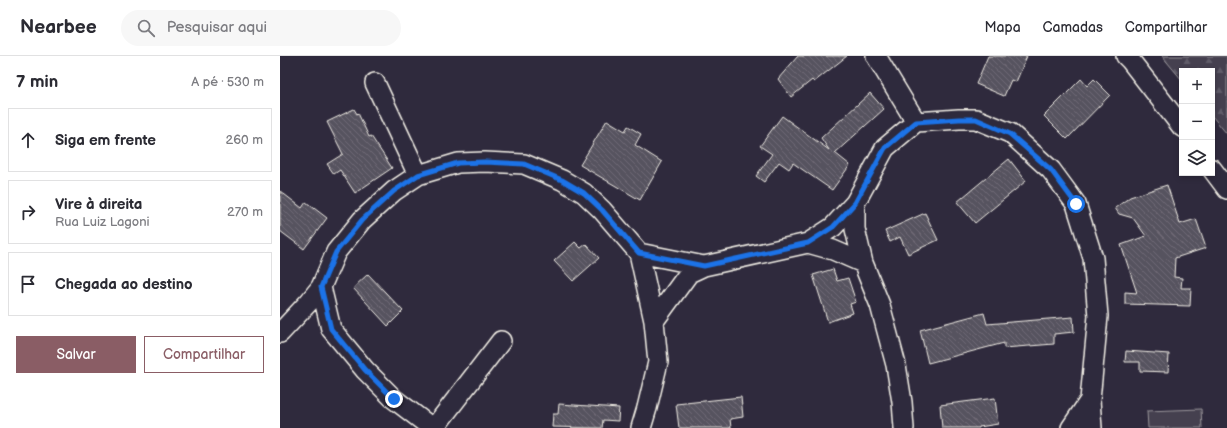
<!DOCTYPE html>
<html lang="pt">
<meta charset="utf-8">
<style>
:root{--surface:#fff;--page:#f7f7f7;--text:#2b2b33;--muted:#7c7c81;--line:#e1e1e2;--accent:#8a5d65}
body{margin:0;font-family:"Balsamiq Sans",sans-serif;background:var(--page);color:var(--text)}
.controls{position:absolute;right:12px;top:12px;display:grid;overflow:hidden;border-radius:0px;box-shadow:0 2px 6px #0003}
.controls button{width:36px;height:36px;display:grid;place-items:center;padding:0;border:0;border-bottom:1px solid var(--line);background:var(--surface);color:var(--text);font:20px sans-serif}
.stop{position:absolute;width:12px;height:12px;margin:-9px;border:3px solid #1a73e8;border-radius:50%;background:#fff}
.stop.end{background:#1a73e8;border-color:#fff;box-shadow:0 1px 4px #0008}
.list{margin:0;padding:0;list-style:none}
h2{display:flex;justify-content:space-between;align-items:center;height:52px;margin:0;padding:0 16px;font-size:17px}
h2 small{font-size:13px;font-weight:400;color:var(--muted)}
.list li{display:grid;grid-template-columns:26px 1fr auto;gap:12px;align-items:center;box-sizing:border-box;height:64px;margin:0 8px 8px;padding:0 8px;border:1px solid var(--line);border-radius:0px}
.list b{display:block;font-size:15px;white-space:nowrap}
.list p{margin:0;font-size:13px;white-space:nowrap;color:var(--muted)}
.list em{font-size:13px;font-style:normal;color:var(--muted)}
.actions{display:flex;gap:8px;padding:12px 16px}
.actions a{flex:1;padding:9px 0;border:1px solid var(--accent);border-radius:0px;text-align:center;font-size:14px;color:var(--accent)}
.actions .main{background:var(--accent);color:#fff}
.icon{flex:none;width:22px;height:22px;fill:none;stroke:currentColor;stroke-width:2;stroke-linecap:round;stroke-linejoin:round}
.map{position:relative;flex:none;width:947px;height:372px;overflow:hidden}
header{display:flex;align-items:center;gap:24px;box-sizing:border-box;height:56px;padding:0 20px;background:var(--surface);border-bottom:1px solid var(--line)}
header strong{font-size:19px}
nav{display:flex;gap:22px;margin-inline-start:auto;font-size:14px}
.search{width:280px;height:36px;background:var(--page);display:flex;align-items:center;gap:10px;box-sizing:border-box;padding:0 14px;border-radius:22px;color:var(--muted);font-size:15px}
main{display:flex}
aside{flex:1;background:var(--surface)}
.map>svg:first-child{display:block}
.forest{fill:url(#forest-firs);stroke:#9c989c}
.pitch{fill:#454050;stroke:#9c989c}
.building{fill:url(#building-back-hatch);stroke:#f4f1e8}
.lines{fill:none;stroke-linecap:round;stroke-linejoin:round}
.minor-casing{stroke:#f4f1e8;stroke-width:22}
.minor{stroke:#2f2a3d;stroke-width:19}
.route{stroke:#1a73e8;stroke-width:5}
</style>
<header>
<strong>Nearbee</strong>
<div class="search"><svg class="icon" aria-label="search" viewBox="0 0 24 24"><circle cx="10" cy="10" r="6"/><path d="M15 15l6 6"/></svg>Pesquisar aqui</div>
<nav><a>Mapa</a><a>Camadas</a><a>Compartilhar</a></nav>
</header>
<main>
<aside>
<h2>7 min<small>A pé · 530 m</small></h2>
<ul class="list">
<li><svg class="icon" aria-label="ahead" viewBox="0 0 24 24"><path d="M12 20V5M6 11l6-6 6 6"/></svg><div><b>Siga em frente</b></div><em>260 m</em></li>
<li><svg class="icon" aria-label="right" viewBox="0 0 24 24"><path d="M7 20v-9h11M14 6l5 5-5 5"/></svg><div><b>Vire à direita</b><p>Rua Luiz Lagoni</p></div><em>270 m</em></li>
<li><svg class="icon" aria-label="arrive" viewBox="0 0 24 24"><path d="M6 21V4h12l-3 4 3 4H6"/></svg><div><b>Chegada ao destino</b></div></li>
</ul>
<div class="actions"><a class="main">Salvar</a><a>Compartilhar</a></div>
</aside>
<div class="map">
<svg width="947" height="372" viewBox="0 0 947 372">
<defs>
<pattern id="forest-firs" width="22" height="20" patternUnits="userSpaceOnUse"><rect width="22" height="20" fill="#454050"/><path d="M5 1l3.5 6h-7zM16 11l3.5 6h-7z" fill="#605c69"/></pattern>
<pattern id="building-back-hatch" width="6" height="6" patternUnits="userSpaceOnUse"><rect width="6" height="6" fill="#56525f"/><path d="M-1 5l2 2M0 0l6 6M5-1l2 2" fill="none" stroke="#6f6b76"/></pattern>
</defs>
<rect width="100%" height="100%" fill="#2f2a3d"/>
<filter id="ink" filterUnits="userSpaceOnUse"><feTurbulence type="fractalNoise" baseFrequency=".025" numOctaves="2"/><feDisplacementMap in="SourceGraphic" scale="8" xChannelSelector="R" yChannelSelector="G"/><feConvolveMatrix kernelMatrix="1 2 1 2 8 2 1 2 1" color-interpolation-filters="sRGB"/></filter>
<g filter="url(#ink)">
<path class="forest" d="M882,0H947V78L932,60V15H902V24Z"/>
<path class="pitch" d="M921,353L922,372H868L867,355Z"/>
<path class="building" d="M518,0H567L534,26L532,24L511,41L498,23Z
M708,0H747L736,26L731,24L724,40L696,28Z
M801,23L807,30L814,23L830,39L787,83L764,60Z
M590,37L604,53L555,97L570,109L552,134L513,107L509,113L499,106L484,126L476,120L492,98L480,90L502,60L549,94L541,82Z
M74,53L77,58L78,57L89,81L91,80L112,112L75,137L60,114L54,118L47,108L63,98L47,66Z
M327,64L345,75L348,70L361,78L355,89L382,106L360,144L300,109Z
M729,103L746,125L695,167L677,146Z
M887,129L900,168L916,163L926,192L895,202L894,221L902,222L901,232H911L910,250L845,248V236L857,237L841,189L866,180L853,162L839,158L835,152L850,141Z
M0,135L22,152L26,146L47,162L24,193L0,175Z
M645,157L658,184L628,198L620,181L610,186L605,175Z
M295,186L301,192L306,188L319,202L293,225L274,205Z
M553,213L557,225L568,222L576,246L570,248L573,257L548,266L533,219Z
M88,218L123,255L108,270L73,232Z
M704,257L707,268L793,261L794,276L774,278V288L724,292V287L648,307L640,274Z
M846,295L889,298L888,316L860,315V306H845Z
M461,341L463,361L450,363L451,372H399L396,348Z
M715,342L718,368L699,371V372H662L660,349Z
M279,348L339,352L338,365L323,364L322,372L272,371L273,358H278Z"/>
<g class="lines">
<g class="minor-casing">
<path id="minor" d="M596,0L636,66
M846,0L850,4L902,71
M95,27L138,119
M932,113L947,133
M575,147V173L583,207L600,249L616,309L622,346L624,372
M528,187L553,194L583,207
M359,197L424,210L528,187L553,171L575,147L605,92L636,66L679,63H696L730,77L771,114L796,148L813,202L818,260L810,344
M41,231L51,273L85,314L114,343L152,372
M374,265L409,217L424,210
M0,277L29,246L41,231L56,196L82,164L114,135L138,119L178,107L205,106L244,108L282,124L304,137L322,154L359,197L374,265L378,306L367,352L361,372
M154,372L221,285
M791,372L810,344L812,372"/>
</g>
<use href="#minor" class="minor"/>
</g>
</g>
<g class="lines" filter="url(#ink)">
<path class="route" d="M114,343L85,314L51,273L41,231L56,196L82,164L114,135L138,119L178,107L205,106L244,108L282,124L304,137L322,154L359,197L424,210L528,187L553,171L575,147L605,92L636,66L679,63H696L730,78L771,114L796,148"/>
</g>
</svg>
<div class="controls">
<button>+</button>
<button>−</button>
<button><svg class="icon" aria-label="layers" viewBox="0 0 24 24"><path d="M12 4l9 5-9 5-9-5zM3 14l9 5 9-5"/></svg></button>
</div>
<div class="stop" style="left:796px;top:148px"></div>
<div class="stop end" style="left:114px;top:343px"></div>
</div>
</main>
